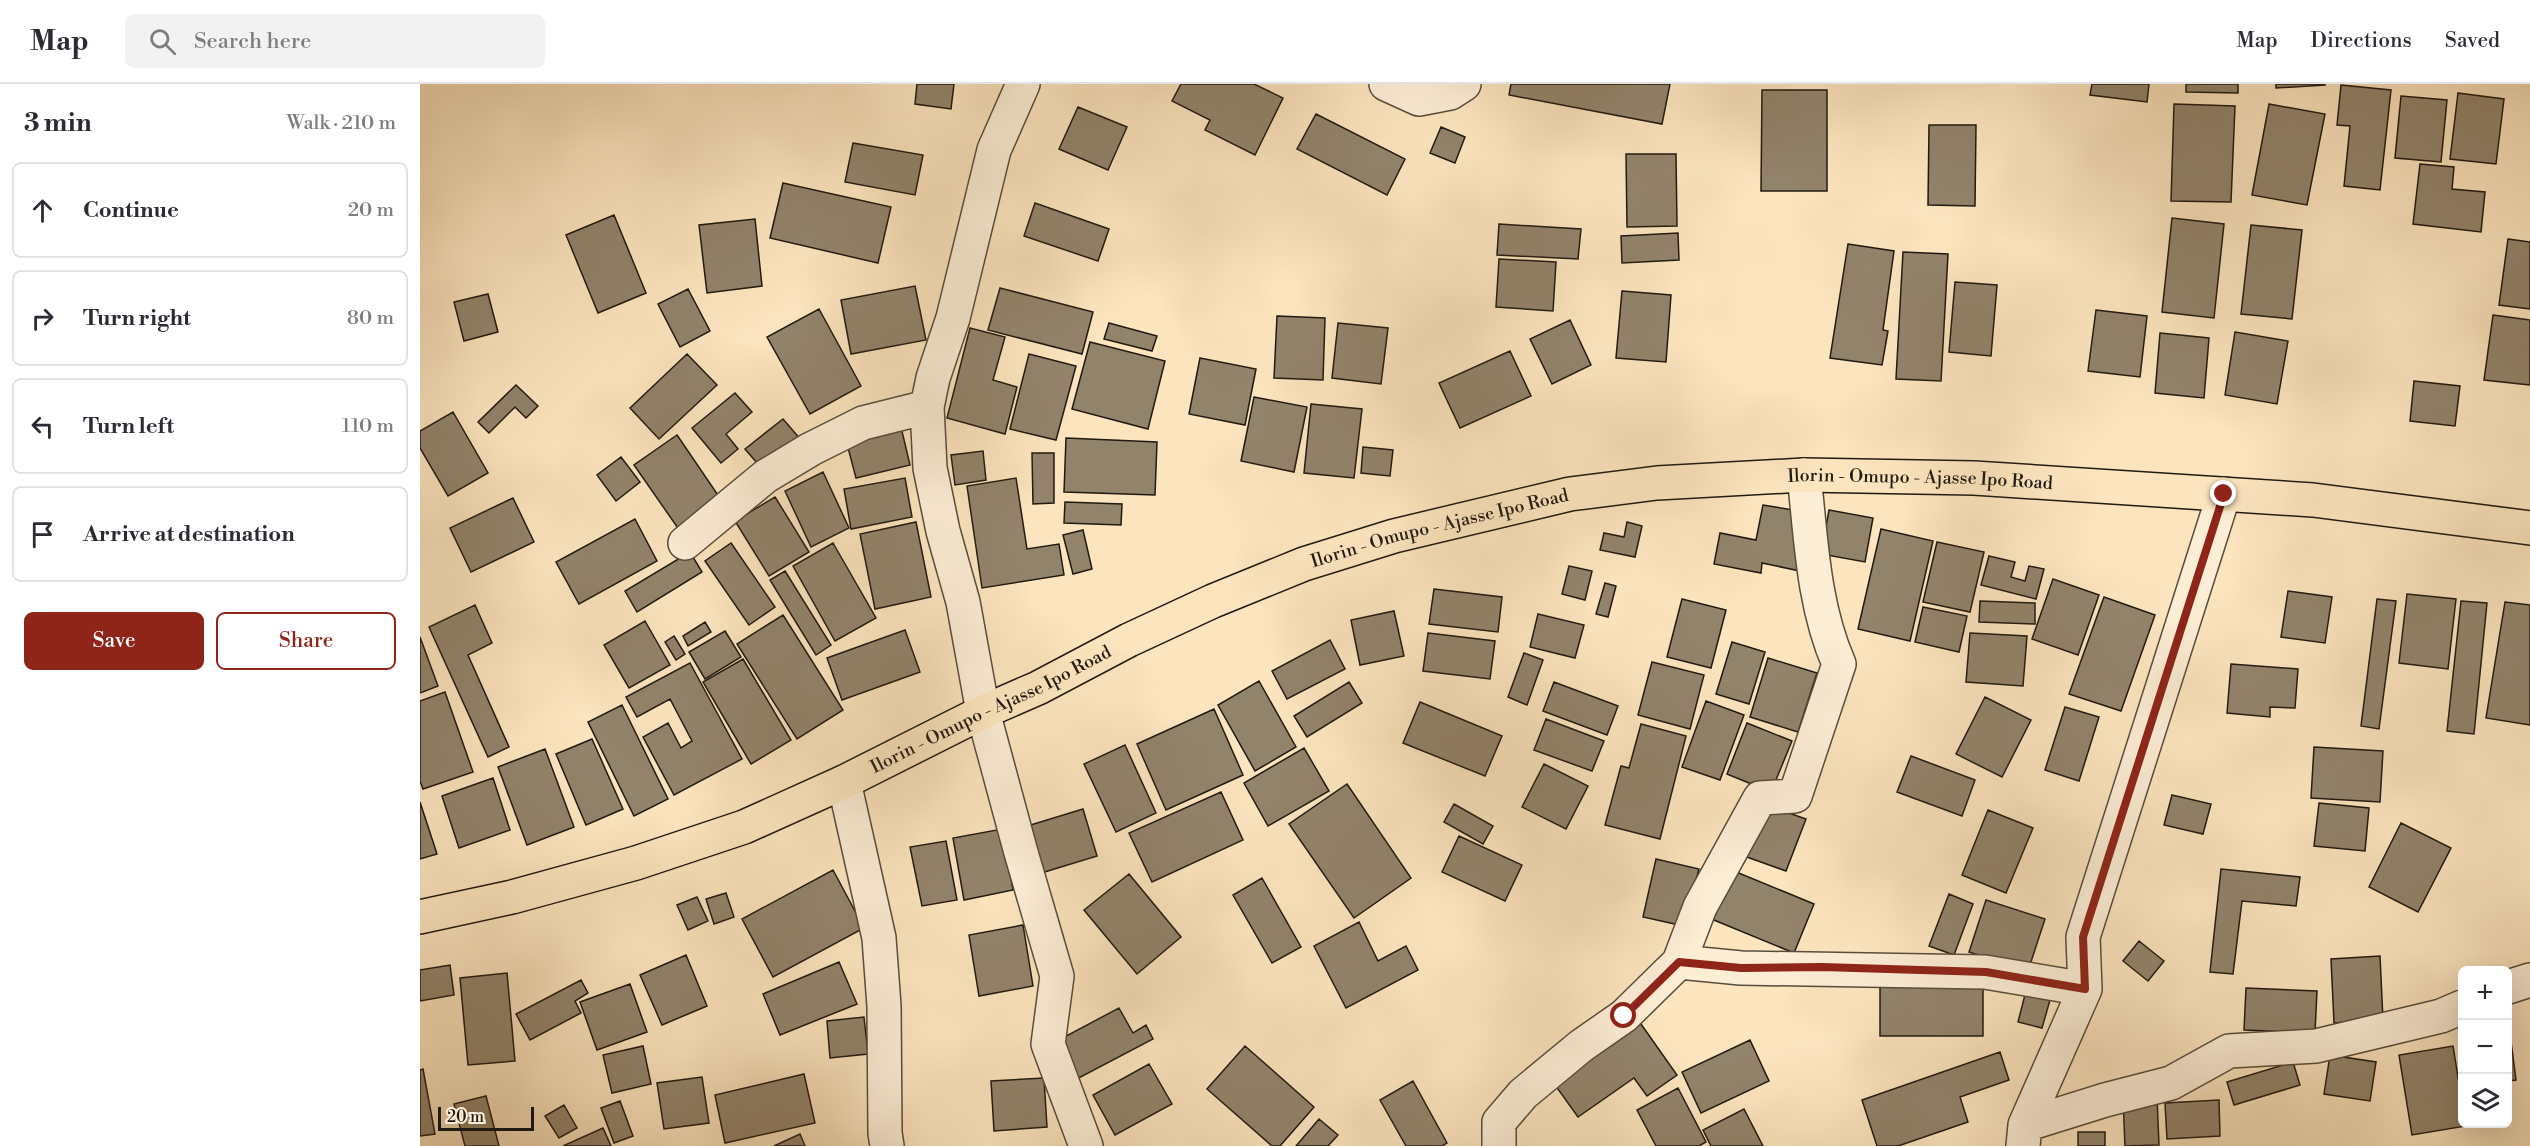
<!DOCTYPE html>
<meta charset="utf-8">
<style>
:root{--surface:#fff;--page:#f2f2f3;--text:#2b2b33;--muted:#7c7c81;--line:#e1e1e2;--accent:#8f2418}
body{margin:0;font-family:"Libre Bodoni",serif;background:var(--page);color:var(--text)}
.controls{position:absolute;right:18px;bottom:18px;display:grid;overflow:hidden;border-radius:9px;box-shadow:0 6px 24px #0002}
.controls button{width:54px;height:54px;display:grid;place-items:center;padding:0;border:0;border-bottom:2px solid var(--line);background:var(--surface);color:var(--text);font:30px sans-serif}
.scale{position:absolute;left:18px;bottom:15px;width:96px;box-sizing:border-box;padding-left:6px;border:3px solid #211a11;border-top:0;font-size:16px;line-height:21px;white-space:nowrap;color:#211a11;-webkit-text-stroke:4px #fcedd5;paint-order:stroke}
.stop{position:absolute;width:18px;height:18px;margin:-14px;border:4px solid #8f2418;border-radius:50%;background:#fff}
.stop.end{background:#8f2418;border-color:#fff;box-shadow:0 2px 6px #0008}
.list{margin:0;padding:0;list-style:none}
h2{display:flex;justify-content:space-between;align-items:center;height:78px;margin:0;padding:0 24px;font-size:26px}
h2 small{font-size:20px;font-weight:400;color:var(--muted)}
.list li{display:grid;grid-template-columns:39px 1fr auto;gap:18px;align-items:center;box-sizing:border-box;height:96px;margin:0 12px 12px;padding:0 12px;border:2px solid var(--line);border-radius:9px}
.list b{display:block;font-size:22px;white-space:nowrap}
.list em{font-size:20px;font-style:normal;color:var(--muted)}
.actions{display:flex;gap:12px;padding:18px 24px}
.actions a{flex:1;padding:14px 0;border:2px solid var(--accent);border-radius:9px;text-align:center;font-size:21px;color:var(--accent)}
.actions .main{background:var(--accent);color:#fff}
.icon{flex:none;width:33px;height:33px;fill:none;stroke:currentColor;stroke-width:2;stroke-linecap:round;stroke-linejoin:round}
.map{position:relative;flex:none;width:2110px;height:1062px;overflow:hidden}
header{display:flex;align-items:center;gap:36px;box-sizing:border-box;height:84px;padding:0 30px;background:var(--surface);border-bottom:2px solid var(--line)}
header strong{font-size:28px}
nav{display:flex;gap:33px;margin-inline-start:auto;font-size:21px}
.search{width:420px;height:54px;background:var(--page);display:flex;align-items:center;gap:15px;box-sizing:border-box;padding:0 21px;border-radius:9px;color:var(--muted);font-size:22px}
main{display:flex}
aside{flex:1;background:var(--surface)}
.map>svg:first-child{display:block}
.building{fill:#92836b;stroke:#211a11;stroke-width:1.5}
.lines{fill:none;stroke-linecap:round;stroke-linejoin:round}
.minor-casing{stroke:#584c3c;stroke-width:36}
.highway-casing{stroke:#211a11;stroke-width:36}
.minor{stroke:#fcedd5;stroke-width:33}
.highway{stroke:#fbe4be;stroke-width:33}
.route{stroke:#8f2418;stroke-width:8}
.labels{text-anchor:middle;stroke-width:4.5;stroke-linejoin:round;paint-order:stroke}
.street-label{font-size:18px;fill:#211a11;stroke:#fcedd5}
</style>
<header>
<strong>Map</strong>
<div class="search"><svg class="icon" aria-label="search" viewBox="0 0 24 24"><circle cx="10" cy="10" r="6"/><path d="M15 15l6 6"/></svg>Search here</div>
<nav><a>Map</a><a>Directions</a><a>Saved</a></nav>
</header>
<main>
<aside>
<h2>3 min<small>Walk · 210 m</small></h2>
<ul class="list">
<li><svg class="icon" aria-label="ahead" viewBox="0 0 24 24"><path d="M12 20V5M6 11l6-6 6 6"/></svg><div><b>Continue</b></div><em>20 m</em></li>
<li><svg class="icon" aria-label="right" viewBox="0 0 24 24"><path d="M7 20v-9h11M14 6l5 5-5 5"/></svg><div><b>Turn right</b></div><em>80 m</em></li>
<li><svg class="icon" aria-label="left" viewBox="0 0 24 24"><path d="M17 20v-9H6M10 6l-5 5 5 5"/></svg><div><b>Turn left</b></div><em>110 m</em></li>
<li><svg class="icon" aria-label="arrive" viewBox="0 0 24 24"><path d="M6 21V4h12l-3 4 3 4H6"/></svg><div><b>Arrive at destination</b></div></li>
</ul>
<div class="actions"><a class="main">Save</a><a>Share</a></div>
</aside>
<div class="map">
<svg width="2110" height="1062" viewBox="0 0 2110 1062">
<rect width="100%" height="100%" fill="#fbe4be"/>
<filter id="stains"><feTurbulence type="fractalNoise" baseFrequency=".00333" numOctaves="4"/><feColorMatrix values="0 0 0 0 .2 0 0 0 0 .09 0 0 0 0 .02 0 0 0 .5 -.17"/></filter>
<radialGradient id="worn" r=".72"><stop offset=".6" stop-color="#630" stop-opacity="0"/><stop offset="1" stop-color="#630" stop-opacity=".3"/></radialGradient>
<path class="building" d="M497,0H534L531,25L495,20Z
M761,0H834L863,14L835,71L785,46L790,36L752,17Z
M1091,0H1250L1242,40L1089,11Z
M1672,0H1729L1727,18L1670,11Z
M1766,0H1818V9L1766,8Z
M1856,0H1905V1L1856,4Z
M1921,1L1971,6L1960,106L1924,102L1930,42L1917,41Z
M1342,6H1407V107H1341Z
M2038,9L2084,15L2076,80L2030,75Z
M1981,12L2027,16L2021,78L1975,74Z
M1754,20L1815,22L1811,118L1751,117Z
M1849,20L1905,30L1887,121L1832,111Z
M658,23L707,43L688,86L639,65Z
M896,30L985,75L967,111L877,65Z
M1509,41H1556L1555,122L1508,121Z
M1021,43L1045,53L1035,79L1010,69Z
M433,59L503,71L495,111L425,98Z
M1206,70H1256L1257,142L1207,143Z
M2000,80L2034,83L2032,105L2065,108L2061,148L1993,140Z
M363,99L471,123L458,179L350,154Z
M615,119L689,145L678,177L604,152Z
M194,131L226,209L178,229L146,151Z
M1752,134L1804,140L1794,234L1742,228Z
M335,135L342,202L287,209L279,141Z
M1079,140L1161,145L1158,175L1077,171Z
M1831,141L1882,146L1872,235L1821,230Z
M1258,149L1259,176L1202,179L1201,152Z
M2088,155L2110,158V225L2079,221Z
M1428,160L1474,167L1463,246L1468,247L1462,281L1410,274Z
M1483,168L1528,170L1521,297L1476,295Z
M1079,175L1136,178L1133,227L1076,223Z
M1535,198L1577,201L1571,272L1529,268Z
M495,202L506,256L431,270L421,216Z
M580,204L673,228L662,270L568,246Z
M268,205L290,247L260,263L238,220Z
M1202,207L1251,211L1246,278L1196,274Z
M68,210L78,248L44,257L34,218Z
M399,225L441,302L390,330L347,253Z
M1676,226L1727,232L1720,293L1668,287Z
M2073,231L2110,236V301L2064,296Z
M857,232L905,234L903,296L854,294Z
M1150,236L1171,281L1132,300L1110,255Z
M689,239L737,252L732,267L684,255Z
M918,239L968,244L961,300L912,294Z
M550,244L585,253L573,296L597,303L585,350L527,334Z
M1815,248L1868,257L1857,320L1805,311Z
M1740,249L1789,254L1784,314L1735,309Z
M670,258L745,277L728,345L652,325Z
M1090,267L1111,312L1040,344L1019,299Z
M267,270L297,301L239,355L210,324Z
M609,270L656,282L636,356L590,345Z
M780,274L836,285L825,341L769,330Z
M1994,297L2040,302L2035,342L1990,337Z
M96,301L118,322L106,334L95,323L69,349L58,338Z
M315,309L332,328L306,350L318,365L301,379L272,344Z
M834,313L887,323L874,388L821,377Z
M891,320L942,325L934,394L884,389Z
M33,328L68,389L28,412L0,364V347Z
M363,335L381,356L344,387L325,365Z
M481,343L490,381L436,394L426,356Z
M257,351L302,417L260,447L214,381Z
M646,354L737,358L735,411L644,408Z
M943,363L973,366L970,392L941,389Z
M563,367L566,396L535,401L531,371Z
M612,369H634V419L613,420Z
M201,373L220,398L196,417L177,391Z
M403,388L429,444L391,463L365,407Z
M485,394L492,433L431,445L424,405Z
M596,394L607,465L639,460L644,491L562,504L547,402Z
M355,413L389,468L349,492L315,437Z
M93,414L114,458L51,488L30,444Z
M645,418L702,420L701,441L644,439Z
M1343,421L1385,428L1380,487L1342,479L1341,489L1294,480L1300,449L1336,456Z
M1409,426L1453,434L1445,478L1401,470Z
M215,435L237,477L159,520L136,478Z
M496,438L511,513L455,525L440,450Z
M1207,438L1222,442L1215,473L1180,466L1184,449L1204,453Z
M1461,445L1513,457L1490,557L1438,545Z
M663,446L672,485L653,490L643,451Z
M1517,458L1564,468L1550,528L1503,518Z
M311,459L355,523L329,541L285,477Z
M413,459L456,534L415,557L373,482Z
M270,468L282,488L217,528L205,507Z
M1569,472L1595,478L1591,493L1605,497L1609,482L1624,485L1616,515L1561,501Z
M1149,482L1172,487L1165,516L1142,510Z
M365,487L411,561L396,571L350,496Z
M1633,495L1679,511L1658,571L1612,555Z
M1185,499L1196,502L1188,533L1176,530Z
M1014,505L1082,513L1078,548L1009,540Z
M1868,507L1912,513L1905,559L1861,553Z
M1987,510L2036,515L2028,585L1979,579Z
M1684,513L1735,531L1701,627L1649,610Z
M1262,515L1306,526L1291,584L1247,573Z
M1957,515L1976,517L1959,645L1941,642Z
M1560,517L1615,519V540L1559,538Z
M2041,517L2067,519L2054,650L2027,647Z
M2085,518L2110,521V641L2066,634Z
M55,521L72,559L48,571L89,663L68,673L9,543Z
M1503,523L1547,532L1539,568L1495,558Z
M974,527L984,572L940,581L931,536Z
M1118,530L1164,541L1155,574L1110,563Z
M363,531L423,626L377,655L317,560Z
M225,537L250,581L209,604L184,561Z
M285,538L291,548L268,562L263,552Z
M485,546L500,588L422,616L407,574Z
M305,547L321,573L285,595L269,568Z
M1008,549L1075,557L1070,595L1003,587Z
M1550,549L1607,552L1603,602L1546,598Z
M254,552L265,570L256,576L245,558Z
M0,553L18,602L0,609Z
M910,556L925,585L867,615L852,587Z
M1312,558L1345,568L1329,620L1296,610Z
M1104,569L1123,576L1107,621L1088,613Z
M1348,574L1397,589L1378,648L1330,633Z
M323,575L371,656L331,680L283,598Z
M1232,578L1284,591L1270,645L1218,631Z
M270,579L322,675L254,711L223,653L248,639L261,664L272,657L250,615L217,633L206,613Z
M1811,580L1878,585L1875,624L1850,623V633L1807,629Z
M839,597L876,663L835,687L798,621Z
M929,598L942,619L887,653L874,632Z
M1134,598L1198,622L1187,651L1123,627Z
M25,608L53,688L3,705L0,697V617Z
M1565,613L1611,636L1582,693L1536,670Z
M1286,617L1324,631L1300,696L1262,683Z
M1000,618L1082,652L1065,692L983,659Z
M202,621L248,715L214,732L168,638Z
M1645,623L1679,633L1659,697L1625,686Z
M794,625L823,691L746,726L717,660Z
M1126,635L1184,657L1172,687L1114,666Z
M1327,639L1372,657L1351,708L1307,690Z
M1221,640L1266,652L1240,755L1185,741L1201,682L1209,684Z
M172,655L203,725L166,741L136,670Z
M705,661L736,729L696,748L664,680Z
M1894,663L1963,667L1960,718L1891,714Z
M884,664L909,707L848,742L824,699Z
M125,665L154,743L107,761L78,683Z
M1491,672L1555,696L1542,732L1477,708Z
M1124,680L1168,702L1146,745L1102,723Z
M73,694L90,746L39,764L22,712Z
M927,700L991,794L934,834L869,740Z
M801,708L823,756L732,798L709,749Z
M1752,711L1791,720L1783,750L1744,741Z
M0,718L17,770L0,775Z
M1899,719L1949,724L1945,767L1894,762Z
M1034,720L1073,742L1063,760L1024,738Z
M1343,720L1386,735L1366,787L1324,772Z
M663,725L677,772L618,790L604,743Z
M1568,726L1613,744L1586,809L1542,791Z
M1981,739L2031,764L1998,828L1949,803Z
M582,745L593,806L544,816L533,754Z
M1039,752L1102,781L1085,817L1022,788Z
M526,757L537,816L502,822L490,763Z
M1236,775L1279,785L1264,842L1223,833Z
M1309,785L1394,820L1374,869L1289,834Z
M1801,785L1880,793L1876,822L1822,817L1813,890L1790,888Z
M413,786L444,844L353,893L322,835Z
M709,790L761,853L717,890L664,826Z
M842,794L881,863L852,879L813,811Z
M306,809L314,833L294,840L286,815Z
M1529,810L1553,820L1534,871L1509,862Z
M277,813L288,837L268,846L257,821Z
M1566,816L1625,835L1608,887L1549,868Z
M939,838L958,877L986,862L998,886L926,924L894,862Z
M603,841L613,902L559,912L549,851Z
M1719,857L1744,877L1728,897L1703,877Z
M266,871L287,922L242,941L220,891Z
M1960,872L1963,936L1914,939L1911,875Z
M419,878L437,920L360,951L343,910Z
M30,881L34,911L0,917V886Z
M87,889L95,977L48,981L40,894Z
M161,896L168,909L155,917L161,929L110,956L96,930Z
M210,900L227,948L177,966L160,918Z
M1460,901H1563V952H1460Z
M1607,903L1632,909L1622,944L1598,938Z
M1826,904L1897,907L1895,949L1824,946Z
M699,924L713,949L726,941L733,955L653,997L633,959Z
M444,933L448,970L410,974L407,937Z
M1216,933L1257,991L1227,1012L1214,994L1158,1033L1130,994Z
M2088,934L2096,996L2088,997Z
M1330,956L1349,997L1281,1029L1262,988Z
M223,962L231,1000L192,1009L183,971Z
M825,962L894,1023L860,1062H852L787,1005Z
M2033,962L2042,1018V1040L2046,1042L1992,1051L1979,971Z
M1580,968L1589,996L1540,1013L1548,1038L1478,1062H1457L1442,1016Z
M1910,971L1956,978L1950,1017L1904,1010Z
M1873,978L1880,1001L1814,1021L1807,998Z
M729,980L752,1020L695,1051L673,1011Z
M3,985L15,1050L0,1052V986Z
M384,990L395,1039L305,1059L295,1011Z
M282,993L289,1039L244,1045L237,999Z
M624,994L627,1043L574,1047L571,997Z
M993,997L1027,1059L1022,1062H986L960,1016Z
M1258,1004L1286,1058L1279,1062H1236L1217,1026Z
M66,1012L79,1062H45L34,1020Z
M1737,1013L1739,1061L1705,1062L1703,1015Z
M1799,1016L1800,1052L1747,1055L1745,1019Z
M200,1017L213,1052L194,1059L181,1024Z
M144,1021L157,1044L139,1054L125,1032Z
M1324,1025L1343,1062H1291L1283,1046Z
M899,1035L918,1051L908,1062H876Z
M183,1044L191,1062H143Z
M1658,1048H1685V1062H1658Z
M380,1050L385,1062H354Z"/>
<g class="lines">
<g class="minor-casing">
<path id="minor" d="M603,0L574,66L533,234L513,294L507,323L510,384L523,447L543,518L563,628L600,765L637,892L628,960L666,1062
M966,0L999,15L1030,9L1044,0
M265,459L346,392L391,365L443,339L507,323
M424,698L459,854L464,922L465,1049L467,1062
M1259,878L1321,884L1565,888L1665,905
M2088,903L2110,896
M1605,1041L1685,1016L1751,999L1809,967L1896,962L2021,932L2042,923
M1079,1062V1038L1103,1010L1161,962L1204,932L1259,878L1280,823L1340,714L1375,712L1419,580C1393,521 1391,454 1384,391
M1603,1062L1605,1041L1665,905L1663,853L1804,410"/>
</g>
<g class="highway-casing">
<g id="highway">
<path id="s1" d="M0,833L92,813L216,779L324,743L424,698L563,628L618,604L709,556L793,517L884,480L974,452L1150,410L1237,399L1384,391L1554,394L1893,416L2110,444"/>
</g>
</g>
<use href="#minor" class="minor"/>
<use href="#highway" class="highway"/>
</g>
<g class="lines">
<path class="route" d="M1204,932L1259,878L1321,884L1402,883L1566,888L1665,905L1663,853L1804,410"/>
</g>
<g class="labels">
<g class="street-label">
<text dy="6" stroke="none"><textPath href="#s1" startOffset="1582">Ilorin - Omupo - Ajasse Ipo Road</textPath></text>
<text dy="6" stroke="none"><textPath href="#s1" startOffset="1096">Ilorin - Omupo - Ajasse Ipo Road</textPath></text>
<text dy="6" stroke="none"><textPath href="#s1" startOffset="610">Ilorin - Omupo - Ajasse Ipo Road</textPath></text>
</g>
</g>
<rect width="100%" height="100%" filter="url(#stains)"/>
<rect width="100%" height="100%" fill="url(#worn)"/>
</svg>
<div class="controls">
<button>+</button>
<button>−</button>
<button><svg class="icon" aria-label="layers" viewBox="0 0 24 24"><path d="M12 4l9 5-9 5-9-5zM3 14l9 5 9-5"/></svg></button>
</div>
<div class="scale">20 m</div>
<div class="stop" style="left:1204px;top:932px"></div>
<div class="stop end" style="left:1804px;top:410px"></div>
</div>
</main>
